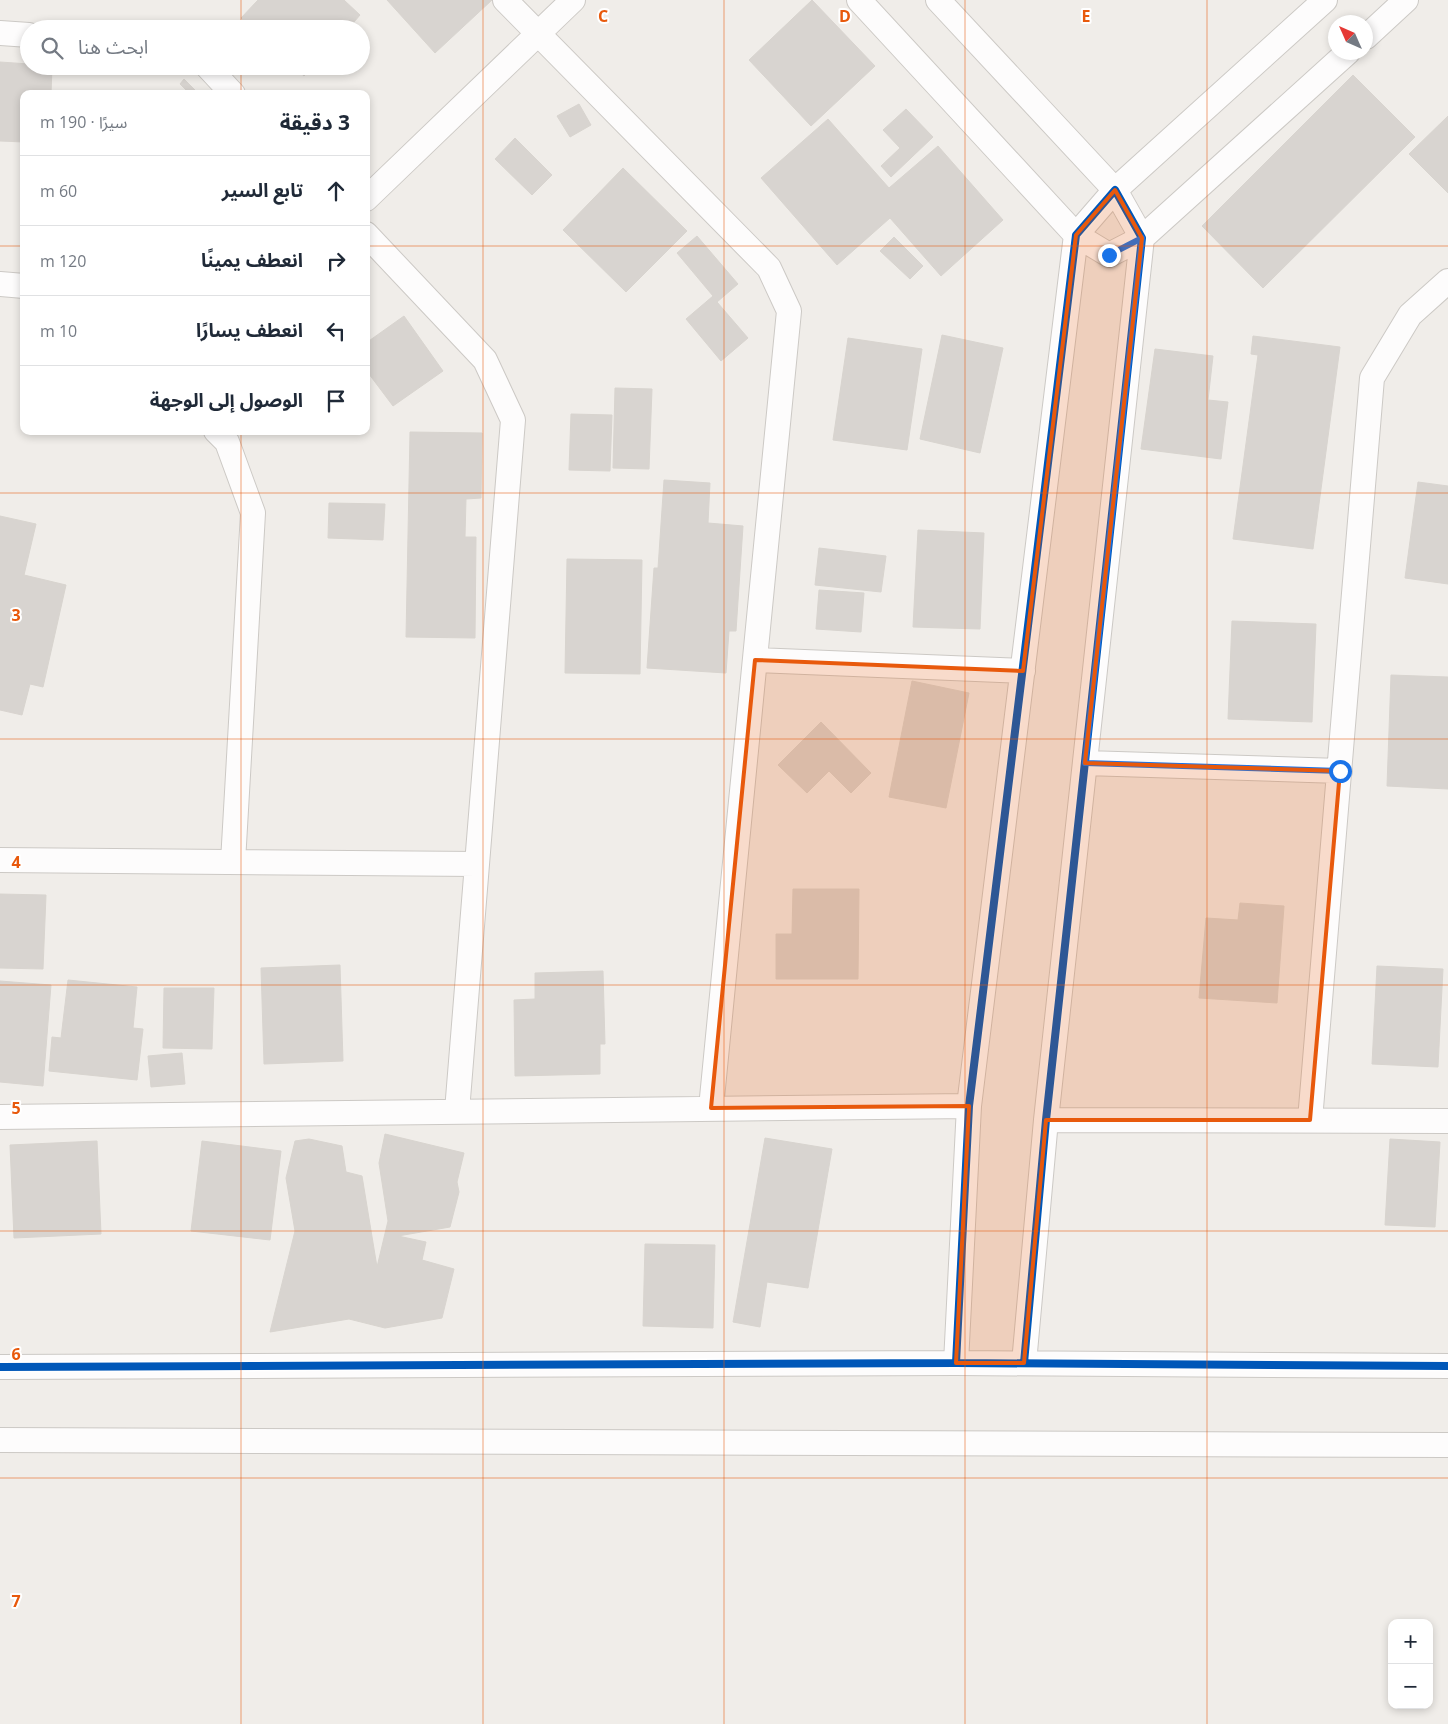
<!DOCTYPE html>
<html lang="ar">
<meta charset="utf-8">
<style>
:root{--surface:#fff;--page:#f6f6f7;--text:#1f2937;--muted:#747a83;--line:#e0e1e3}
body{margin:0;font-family:"Open Sans","Noto Sans Arabic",sans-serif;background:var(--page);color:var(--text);direction:rtl}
.controls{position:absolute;right:15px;bottom:15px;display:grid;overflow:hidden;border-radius:10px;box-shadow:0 2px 8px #0003}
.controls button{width:45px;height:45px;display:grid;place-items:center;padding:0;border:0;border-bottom:1px solid var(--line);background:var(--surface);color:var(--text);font:25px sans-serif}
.compass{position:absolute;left:1328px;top:15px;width:45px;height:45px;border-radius:50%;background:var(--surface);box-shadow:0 2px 8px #0003;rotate:315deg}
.stop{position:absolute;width:15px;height:15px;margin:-11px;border:4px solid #1a73e8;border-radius:50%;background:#fff}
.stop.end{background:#1a73e8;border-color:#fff;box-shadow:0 1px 5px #0008}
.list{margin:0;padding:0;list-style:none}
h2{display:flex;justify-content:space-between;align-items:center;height:65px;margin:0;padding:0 20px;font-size:21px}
h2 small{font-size:16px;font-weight:400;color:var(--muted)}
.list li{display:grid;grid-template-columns:32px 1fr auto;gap:15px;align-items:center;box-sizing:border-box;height:70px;padding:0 20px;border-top:1px solid var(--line)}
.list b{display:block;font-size:19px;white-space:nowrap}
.list em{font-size:16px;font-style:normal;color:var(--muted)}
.icon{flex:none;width:28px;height:28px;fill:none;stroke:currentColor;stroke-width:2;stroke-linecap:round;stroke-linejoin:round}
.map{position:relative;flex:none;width:1448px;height:1724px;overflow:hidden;direction:ltr}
.search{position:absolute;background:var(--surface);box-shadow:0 2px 8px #0003;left:20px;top:20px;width:350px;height:55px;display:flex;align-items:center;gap:12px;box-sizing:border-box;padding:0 18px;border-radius:28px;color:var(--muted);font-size:19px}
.panel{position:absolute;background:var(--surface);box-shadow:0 2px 8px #0003;left:20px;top:90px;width:350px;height:345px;border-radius:10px;direction:rtl}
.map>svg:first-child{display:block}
.building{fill:#d8d4d0;stroke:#d8d4cf}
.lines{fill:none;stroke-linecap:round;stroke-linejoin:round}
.minor-casing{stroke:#ccc9c5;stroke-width:26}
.minor{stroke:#fdfcfc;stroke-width:24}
.cycleway-casing{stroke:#fff;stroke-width:11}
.cycleway{stroke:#0057b8;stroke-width:8}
.route{stroke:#1a73e8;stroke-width:6}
.marked{fill:#e8590c;fill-opacity:0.2;stroke:#e8590c;stroke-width:4;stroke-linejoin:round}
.grid{fill:none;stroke:#e8590c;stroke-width:1;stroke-opacity:0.55}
.grid-label{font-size:16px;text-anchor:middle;font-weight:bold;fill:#e8590c;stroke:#fff;stroke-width:4;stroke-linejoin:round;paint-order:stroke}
</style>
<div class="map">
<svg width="1448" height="1724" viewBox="0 0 1448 1724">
<rect width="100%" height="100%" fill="#f0ede9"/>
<path class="building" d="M258,0H344L360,15L348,29H252L241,18Z
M387,0H492L435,53Z
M812,0L875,66L811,126L749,60Z
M0,62L29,64V66H52L51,94H24V142L0,141Z
M293,66H313L304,76Z
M1353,75L1415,137L1263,288L1202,226Z
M184,79L199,94H190L180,84Z
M579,104L591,125L570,137L557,116Z
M906,109L933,137L891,177L881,166L900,148L883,130Z
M1448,116V193L1409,154Z
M828,119L889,188L938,146L1003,220L941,276L890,218L837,265L761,178Z
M515,138L552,175L532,195L495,159Z
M623,168L687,231L626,292L563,230Z
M697,236L738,284L717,302L748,338L721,361L686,319L713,296L677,253Z
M894,237L923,266L910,279L880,251Z
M404,316L443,371L393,406L366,370V343Z
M942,335L1003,348L980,453L920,439Z
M1253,336L1340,347L1313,549L1233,539L1258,355L1251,354Z
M848,338L922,349L907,450L833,440Z
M1155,349L1213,356L1208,400L1228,402L1221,459L1141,449Z
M615,388L652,389L649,469L613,468Z
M571,414L612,415L610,471L569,470Z
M410,432L482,433L481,498L466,499L465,537H476L475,638L406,637Z
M664,480L710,483L708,523L743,526L736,631H729L726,673L647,668L654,568H658Z
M1418,482L1448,486V584L1405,578Z
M329,503L385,504L383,540L328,538Z
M0,516L36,524L24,575L66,585L43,687L30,684L22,715L0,710Z
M918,530L984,533L980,629L913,627Z
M819,548L886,556L881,592L815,585Z
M567,559L642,560L640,674L565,673Z
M819,590L864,593L861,632L816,629Z
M1232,621L1316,624L1312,722L1228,719Z
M1391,675L1448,677V789L1387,786Z
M912,681L969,693L946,808L889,797Z
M821,722L871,773L851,793L829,771L807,793L778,765Z
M793,889H859L858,979H776V934H792Z
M0,894L46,895L43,969L0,968Z
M1240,903L1284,906L1277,1003L1199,998L1206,918L1238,920Z
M340,965L343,1061L264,1064L261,968Z
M1377,966L1443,969L1438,1067L1372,1064Z
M603,971L605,1044H600V1074L515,1076L514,1000L535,999V973Z
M68,980L137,987L133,1028L143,1029L137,1080L49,1071L52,1037L61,1038Z
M0,981L51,985L43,1086L0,1082Z
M164,988H214L212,1049L163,1048Z
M182,1053L185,1084L151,1087L148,1056Z
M385,1134L464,1153L457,1182L459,1192L450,1227L398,1236L426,1242L422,1260L454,1269L442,1318L385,1328L349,1319L270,1332L295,1231L286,1178L295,1141L309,1139L342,1146L346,1172L362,1176L377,1267L388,1221L379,1163Z
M765,1138L832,1149L808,1288L767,1282L760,1327L733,1322Z
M1390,1139L1440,1142L1435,1227L1385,1225Z
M97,1141L101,1234L14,1238L10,1145Z
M202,1141L281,1151L270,1240L191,1231Z
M645,1244L715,1245L713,1328L643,1326Z"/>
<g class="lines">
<g class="minor-casing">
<path id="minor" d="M505,0L769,268L789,311L711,1108
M859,0L1076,235L1109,255L1142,238L1348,52
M938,0L1115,190L1325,0
M0,33L29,35
M1366,37L1406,0
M207,66L233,94
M366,199L573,0
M366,234L485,360L513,420L457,1111
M0,284L24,286
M216,431L227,442L253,513L233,862
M755,660L1023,671
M1085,763L1340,771
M0,860L477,864
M0,1117L969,1106
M1046,1120L1448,1121
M1310,1120L1372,378L1410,315L1448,281
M956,1363L969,1106L1076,235L1115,190L1142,238L1046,1120L1024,1363
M0,1367L956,1363L1448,1366
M0,1440L1448,1445"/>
</g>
<use href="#minor" class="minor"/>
<g class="cycleway-casing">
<path id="cycleway" d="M956,1363L969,1106L1076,235L1115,190L1142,238L1046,1120L1024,1363
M0,1367L956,1363L1448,1366"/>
</g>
<use href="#cycleway" class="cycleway"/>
</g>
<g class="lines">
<path class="route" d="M1109,255L1142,238L1085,763L1340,771"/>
</g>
<path class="marked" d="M1115,190L1142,238L1085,763L1340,771L1310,1120H1046L1024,1363H956L969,1106L711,1108L755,660L1023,671L1076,235Z"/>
<path class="grid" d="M241,0V29M483,0V1724M724,0V1724M965,0V1724M1207,0V1724M241,66V94M0,246H24M366,246H1448M241,431V1724M0,493H1448M0,739H1448M0,985H1448M0,1231H1448M0,1478H1448"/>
<g class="grid-label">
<text x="603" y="22">C</text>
<text x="845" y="22">D</text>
<text x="1086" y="22">E</text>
<text x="16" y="621">3</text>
<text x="16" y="868">4</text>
<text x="16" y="1114">5</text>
<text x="16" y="1360">6</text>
<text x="16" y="1607">7</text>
</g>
</svg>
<div class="controls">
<button>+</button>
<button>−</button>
</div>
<svg class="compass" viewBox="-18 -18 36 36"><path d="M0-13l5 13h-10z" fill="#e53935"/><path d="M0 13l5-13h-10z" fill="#747a83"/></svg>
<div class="stop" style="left:1340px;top:771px"></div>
<div class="stop end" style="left:1109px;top:255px"></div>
<div class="search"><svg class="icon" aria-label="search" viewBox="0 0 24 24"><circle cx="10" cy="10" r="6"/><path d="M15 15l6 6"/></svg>ابحث هنا</div>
<section class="panel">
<h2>3 دقيقة<small>سيرًا · 190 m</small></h2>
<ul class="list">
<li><svg class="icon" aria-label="ahead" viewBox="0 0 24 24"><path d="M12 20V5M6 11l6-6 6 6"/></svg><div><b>تابع السير</b></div><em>60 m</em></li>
<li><svg class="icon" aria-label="right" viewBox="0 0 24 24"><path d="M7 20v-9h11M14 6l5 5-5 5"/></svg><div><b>انعطف يمينًا</b></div><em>120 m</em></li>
<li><svg class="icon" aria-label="left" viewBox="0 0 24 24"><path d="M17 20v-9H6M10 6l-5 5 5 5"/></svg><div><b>انعطف يسارًا</b></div><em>10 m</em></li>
<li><svg class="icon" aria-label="arrive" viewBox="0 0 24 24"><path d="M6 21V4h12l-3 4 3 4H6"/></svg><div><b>الوصول إلى الوجهة</b></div></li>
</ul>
</section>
</div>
